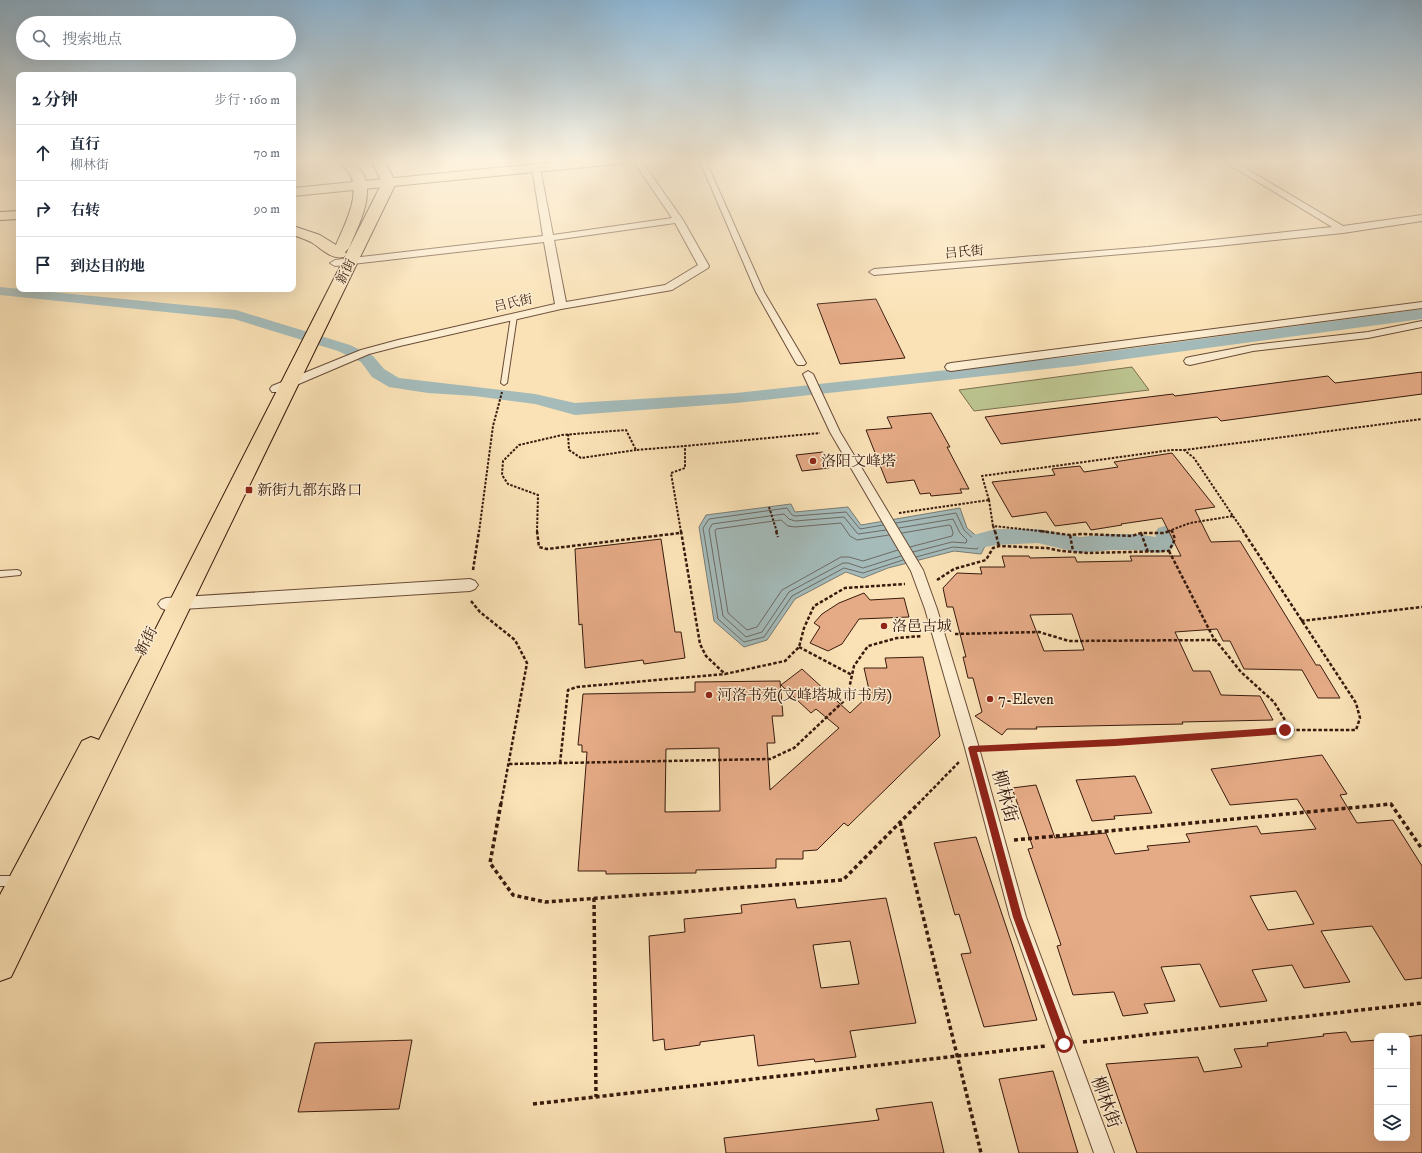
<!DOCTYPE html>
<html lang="zh">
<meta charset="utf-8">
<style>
:root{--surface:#fff;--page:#f6f6f7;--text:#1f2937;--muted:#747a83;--line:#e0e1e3}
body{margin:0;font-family:"IM FELL DW Pica","Noto Serif SC",serif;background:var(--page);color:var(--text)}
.controls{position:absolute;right:12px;bottom:12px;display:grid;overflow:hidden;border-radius:8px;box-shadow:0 4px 16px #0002}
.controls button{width:36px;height:36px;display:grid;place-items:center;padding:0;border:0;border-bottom:1px solid var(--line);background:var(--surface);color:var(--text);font:20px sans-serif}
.stop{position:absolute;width:12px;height:12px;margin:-9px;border:3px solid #8f2418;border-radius:50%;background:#fff}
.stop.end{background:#8f2418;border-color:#fff;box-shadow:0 1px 4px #0008}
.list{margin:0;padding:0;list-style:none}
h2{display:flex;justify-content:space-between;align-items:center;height:52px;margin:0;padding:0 16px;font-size:17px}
h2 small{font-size:13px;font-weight:400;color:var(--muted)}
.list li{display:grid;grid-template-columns:26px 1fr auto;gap:12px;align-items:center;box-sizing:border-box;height:56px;padding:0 16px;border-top:1px solid var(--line)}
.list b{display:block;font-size:15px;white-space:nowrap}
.list p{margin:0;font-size:13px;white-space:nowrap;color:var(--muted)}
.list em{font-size:13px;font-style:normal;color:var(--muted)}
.icon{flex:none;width:22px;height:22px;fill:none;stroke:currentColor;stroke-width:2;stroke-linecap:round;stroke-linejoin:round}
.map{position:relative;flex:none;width:1422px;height:1153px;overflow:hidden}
.search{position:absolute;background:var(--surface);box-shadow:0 4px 16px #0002;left:16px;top:16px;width:280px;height:44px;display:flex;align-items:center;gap:10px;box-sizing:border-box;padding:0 14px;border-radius:22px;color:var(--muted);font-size:15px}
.panel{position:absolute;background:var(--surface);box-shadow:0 4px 16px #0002;left:16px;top:72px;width:280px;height:220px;border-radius:8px}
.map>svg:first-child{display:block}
.green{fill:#bcc48f;stroke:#7a6f4e}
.water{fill:#a4bbba;stroke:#797b75}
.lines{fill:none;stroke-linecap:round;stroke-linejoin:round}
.shore{stroke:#6e6a64;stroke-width:1}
.canal{fill:#a4bbba;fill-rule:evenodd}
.building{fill:#e5ab86;stroke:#381a0d;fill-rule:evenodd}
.service-casing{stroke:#684c37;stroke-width:2}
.pedestrian-casing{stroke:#684c37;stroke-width:2}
.minor-casing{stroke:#684c37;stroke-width:2}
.primary-casing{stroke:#381a0d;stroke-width:2}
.trunk-casing{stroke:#381a0d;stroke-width:2}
.path-far2{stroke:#381a0d;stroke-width:2;stroke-dasharray:2.5 1.5;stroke-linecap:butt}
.path-far1{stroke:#381a0d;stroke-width:2.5;stroke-dasharray:3.5 2;stroke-linecap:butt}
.path{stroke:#381a0d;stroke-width:3.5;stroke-dasharray:4 3;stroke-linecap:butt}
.service{fill:#fcecd0;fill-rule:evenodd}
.pedestrian{fill:#fcecd0;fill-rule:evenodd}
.minor{fill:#fcecd0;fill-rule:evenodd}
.primary{fill:#fae2b6;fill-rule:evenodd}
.trunk{fill:#fae2b6;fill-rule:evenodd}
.route{fill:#8f2418}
.poi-dot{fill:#8f2418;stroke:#fcecd0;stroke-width:1.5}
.labels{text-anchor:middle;stroke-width:3;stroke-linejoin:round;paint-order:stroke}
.far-street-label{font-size:13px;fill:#381a0d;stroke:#fcecd0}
.poi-label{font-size:15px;fill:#381a0d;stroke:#fcecd0;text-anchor:start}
.street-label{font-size:15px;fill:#381a0d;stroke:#fcecd0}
.near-street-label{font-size:18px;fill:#381a0d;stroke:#fcecd0}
</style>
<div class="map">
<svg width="1422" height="1153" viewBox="0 0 1422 1153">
<rect width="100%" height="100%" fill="#fae2b6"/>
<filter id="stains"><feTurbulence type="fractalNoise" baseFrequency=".005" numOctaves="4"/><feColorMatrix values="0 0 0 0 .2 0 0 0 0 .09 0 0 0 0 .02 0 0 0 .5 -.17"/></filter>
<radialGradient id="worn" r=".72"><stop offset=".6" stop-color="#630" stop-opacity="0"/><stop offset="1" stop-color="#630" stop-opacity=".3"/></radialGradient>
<path class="green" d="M1132,367L1149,390L974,411L959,390Z"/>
<path class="water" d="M791,504L795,512L848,507L861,525L960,508L967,528L986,544L981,554L954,551L888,568L863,578L846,572L795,599L767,640L744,647L714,621L699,527L706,515Z"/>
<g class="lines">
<path class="shore" d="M896,523L956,513L964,530L980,545L977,549L953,547L916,557
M883,525L860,529L846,512L795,516L792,515L787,508L709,519L703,528L718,619L744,642L764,637L792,596L844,568L863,573L903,560
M899,528L953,519L960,533L967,540L966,543L952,542L913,552
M886,530L858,534L844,517L795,521L789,519L784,514L712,524L709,530L723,616L746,637L762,632L789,592L843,563H848L863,568L901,556
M902,533L949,525L951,526L953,533L952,536L910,547
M889,535L857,540L850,536L841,523L795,527L788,526L781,520L716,529L715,531L728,613L747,630L757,627L782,590L841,557H849L863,561L898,550"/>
<path class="canal" d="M0,287L236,310L350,345L373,356L384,369L399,378L535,394L575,403L736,393L1074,356L1422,309V319L1074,366L736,403L575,415L535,404L475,396L428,393L389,387L372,377L361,362L338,351L234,319L0,295Z
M1165,526L1172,528L1177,539L1172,549L1159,553L1136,550H1111L1080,553L1038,543L996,545L980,548L973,545L970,540L973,535L996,529H1038L1080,537L1111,534H1136L1156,537L1155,533L1158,528Z"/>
</g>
<path class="building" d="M876,299L905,358L840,364L817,304Z
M1422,372V394L1221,421L1217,417L1001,444L985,417L1173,394L1175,396L1328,376L1335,383Z
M931,413L950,447H947L969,489H960L962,493L931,496L930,493L920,494L914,480L887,483L866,430L892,428L887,417Z
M823,452L829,468L802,471L796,455Z
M1172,453L1215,507L1195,510L1211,542L1240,541L1316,665H1320L1340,698H1318L1302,670L1244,669L1230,641H1223L1217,629L1175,632L1193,671H1210L1221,695L1260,696L1273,720L1182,722L1183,724L1036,727L1037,729H1007L1002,735L975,716L982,712L973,678H968L963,657H966L953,607H947L943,588L957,573L982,574L980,567H1005L1002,556H1029L1030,558L1075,557L1077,562L1132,561L1130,556H1181L1162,518L1121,524L1122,525L1091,530L1086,522L1055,526L1046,512L1012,517L992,482L1055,475L1052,469L1080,466L1084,472L1118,467L1114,462ZM1072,614L1084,650L1044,651L1030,615Z
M661,539L675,632H681L685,658L644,664L643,660L585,668L582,624L579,625L575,549Z
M864,593L870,600L904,598L909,617L859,619L842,644L828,651L810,643L820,627L814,623L822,614L839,603Z
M923,657L940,736L848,826L844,823L817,850L803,851V859H776V868L696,870V873L606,874V871H578L587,752H582V745H578L583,694L695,692V682L780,681L783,716H772L775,743H767L770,790L839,728L816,709L811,713L781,685L802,669L850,713L870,694L864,668H887L885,658ZM719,748L720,811L665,812L666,749Z
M1322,755L1347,794L1340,795L1357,823L1393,820L1422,866V978L1405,980L1372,926L1321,931L1350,982L1304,988L1292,965L1252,970L1267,1001L1220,1007L1200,964L1161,967L1175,1001L1144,1004L1148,1013L1123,1016L1114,992L1073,995L1057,946L1061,945L1028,849L1033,848L1012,788L1036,785L1055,838L1106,833L1115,854L1149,850L1147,846L1190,842L1186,834L1257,826L1261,834L1316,829L1297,799L1230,805L1211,769ZM1296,891L1314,924L1268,930L1250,896Z
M1135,776L1152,813L1114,816L1115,819L1092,821L1076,780Z
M976,837L1013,947L1037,1020L984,1027L961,954L971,953L959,914L955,915L934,843Z
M886,898L916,1023L850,1031L856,1057L815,1062L814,1059L758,1066L754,1035L700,1042V1045L665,1050L664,1039L653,1041L649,936L685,932L684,919L742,913L741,905L795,899L797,908ZM850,941L859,984L821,988L813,945Z
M1346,1032L1351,1042L1377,1040V1138H1407V1037L1422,1035V1153H1137L1106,1064L1198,1057L1204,1072L1242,1067L1234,1049L1268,1046L1267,1043L1324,1036L1323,1034Z
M412,1040L399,1109L298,1112L315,1043Z
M1053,1071L1078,1153H1019L999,1079Z
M932,1102L944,1153H726L724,1138L879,1120L876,1109Z"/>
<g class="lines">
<g class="service-casing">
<path id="service" d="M514,314L517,316L507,383L504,385L501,383L511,316Z
M17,570L20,571L21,573L20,575L0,577V571Z
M0,876H18L22,877L23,881L22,885L18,886H0Z"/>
</g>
<g class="pedestrian-casing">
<path id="pedestrian" d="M699,159H705L764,292L806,363L804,365H798L796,363L756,292Z
M808,371L813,374L840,432L923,570L937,609L979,748L1026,917L1114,1153H1094L1010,917L965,748L925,609L911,571L830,432L803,374Z"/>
</g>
<g class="minor-casing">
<path id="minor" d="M632,159H640L683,220L709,266L708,268L672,290L561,309L400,346L369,354L280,392H272L270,389L272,386L361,350L398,340L555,304L544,242L335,266L330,263L335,260L543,236L532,168L536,165L540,168L553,235L672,218ZM675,223L698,265L665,285L566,302L554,240Z
M1220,159H1230L1343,226L1422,215V221L1343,233L1217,246L874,275L869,272L874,269L1148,247L1332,227Z
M1422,302V308L951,371L947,370L945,367L947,364L951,363Z
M1422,321V327L1368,338L1253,351L1190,365L1186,364L1184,361L1186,358L1190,357L1253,345L1368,332Z
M470,579L475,581L478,585L475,589L470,591L166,610L161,608L158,604L161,600L166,598Z"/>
</g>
<g class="primary-casing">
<path id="primary" d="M337,159H350C355,164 361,170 364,176C374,198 357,228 349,248L345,252L346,254L382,183L371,159H383L396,183L11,977L0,981V895L82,741L91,737L99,740L346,255L344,257C331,260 321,248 311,242C305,239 299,237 293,235V226L320,235L336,245C344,226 360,197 351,176C348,170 341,165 337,159Z"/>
</g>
<g class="trunk-casing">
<path id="trunk" d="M587,159H633L631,162L627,163L293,196V188Z
M19,211V219L0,220V212Z"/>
</g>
<path class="path-far2" d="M568,434L569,450L581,458L636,450
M1184,450L1422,419
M989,500L993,526L1049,532
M989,500L982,476L1171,450H1184L1194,458L1233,516L1190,523L1166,532
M769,507L777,532
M899,513L989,500
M1233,516L1244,532
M993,526L995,532
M1171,530L1172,532
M479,532L493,426L502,392
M537,532L538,495L508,484L502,475L503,461L519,445L562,435L626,430L636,450L685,446
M681,532L671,473L685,468V446L820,433"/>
<path class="path-far1" d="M537,531L539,547L547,549L680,533
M681,531L700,644L706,656L725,674L785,661L799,647L804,628L814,606L845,588L905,584
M776,531L778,537
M995,531L999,546
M1040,531L1070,535L1083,534L1132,536L1141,533H1165L1169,531
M1141,533L1148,552
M1070,535L1073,551
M1169,551L1213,637L1241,672L1274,702L1291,730
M473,570L479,531
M937,580L954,569L986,560L993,548L999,546L1047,548L1061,551L1088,553L1169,551L1175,539L1172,531
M471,601L480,612L515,640L527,663L501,804
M1301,621L1422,607
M955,634L1039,632L1069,641L1215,640
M799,647L852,675
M989,748L1115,743L1285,730H1356L1360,718L1356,703L1243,531
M560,763L568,690L577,687L725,674
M509,764L770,759L794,748L847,698L854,666L868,646L897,638L922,636
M918,804L959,762"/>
<path class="path" d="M501,803L490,863L513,895L545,902L843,880L919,803
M900,822L981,1153
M1014,840L1391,804L1422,849
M594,898L596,1097
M1083,1042L1422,1003
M533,1104L1046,1046"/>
<use href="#service" class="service"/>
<use href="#pedestrian" class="pedestrian"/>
<use href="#minor" class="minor"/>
<use href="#primary" class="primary"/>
<use href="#trunk" class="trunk"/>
</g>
<linearGradient id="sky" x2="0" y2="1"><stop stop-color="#8db7d6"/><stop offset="0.5" stop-color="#fdf2de"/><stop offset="1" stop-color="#fdf2de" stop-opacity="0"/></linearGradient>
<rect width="1422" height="321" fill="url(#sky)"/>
<path class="route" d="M1285,727L1289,730L1285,734L1115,746L977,752L1022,917L1069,1044L1068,1048L1064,1049L1061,1048L1013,917L968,748L970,746L1115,739Z"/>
<g class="poi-dot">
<circle cx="813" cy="461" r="4"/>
<rect x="245" y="486" width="8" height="8" rx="2"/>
<circle cx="884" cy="626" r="4"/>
<circle cx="709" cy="695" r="4"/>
<circle cx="990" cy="699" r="4"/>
</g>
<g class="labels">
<g class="far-street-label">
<text transform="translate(964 251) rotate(-5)" y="5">吕氏街</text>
<text transform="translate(345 271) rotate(-64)" y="5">新街</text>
<text transform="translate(513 302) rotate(-13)" y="5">吕氏街</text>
</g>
<g class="poi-label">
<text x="821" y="466">洛阳文峰塔</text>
<text x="257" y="495">新街九都东路口</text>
<text x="892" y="631">洛邑古城</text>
<text x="717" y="700">河洛书苑(文峰塔城市书房)</text>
<text x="998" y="704">7-Eleven</text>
</g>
<g class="street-label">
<text transform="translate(146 641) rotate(-63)" y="5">新街</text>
</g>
<g class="near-street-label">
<text transform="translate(1005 796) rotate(75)" y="6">柳林街</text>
<text transform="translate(1106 1102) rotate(70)" y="6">柳林街</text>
</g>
</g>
<rect width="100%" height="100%" filter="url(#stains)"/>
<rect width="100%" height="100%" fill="url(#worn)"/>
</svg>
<div class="controls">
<button>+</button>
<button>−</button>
<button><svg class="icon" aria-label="layers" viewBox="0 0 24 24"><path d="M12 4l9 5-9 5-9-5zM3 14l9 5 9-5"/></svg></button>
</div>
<div class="stop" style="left:1064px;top:1044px"></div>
<div class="stop end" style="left:1285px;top:730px"></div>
<div class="search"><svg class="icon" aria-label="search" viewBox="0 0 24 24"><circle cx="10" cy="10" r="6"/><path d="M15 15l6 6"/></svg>搜索地点</div>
<section class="panel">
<h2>2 分钟<small>步行 · 160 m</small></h2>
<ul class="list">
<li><svg class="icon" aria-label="ahead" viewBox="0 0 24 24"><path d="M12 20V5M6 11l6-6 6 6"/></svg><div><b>直行</b><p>柳林街</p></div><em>70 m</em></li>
<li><svg class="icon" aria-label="right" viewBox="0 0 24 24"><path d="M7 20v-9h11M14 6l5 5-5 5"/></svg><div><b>右转</b></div><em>90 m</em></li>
<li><svg class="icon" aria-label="arrive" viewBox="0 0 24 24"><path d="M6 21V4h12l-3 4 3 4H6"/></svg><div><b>到达目的地</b></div></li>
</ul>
</section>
</div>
